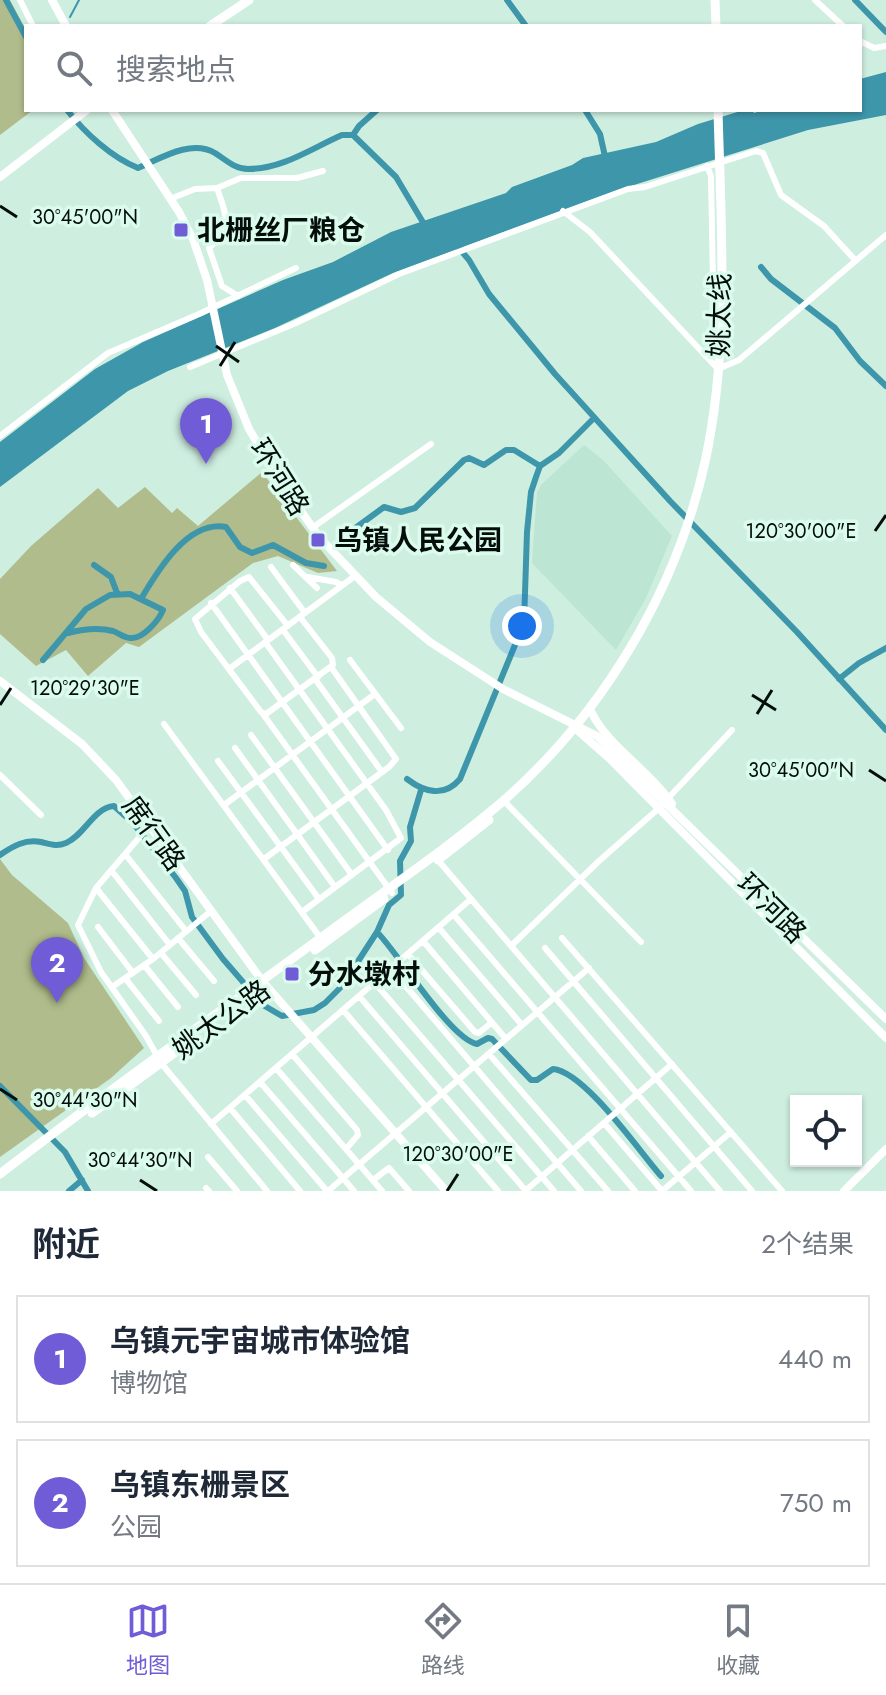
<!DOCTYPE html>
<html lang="zh">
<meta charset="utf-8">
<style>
:root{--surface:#fff;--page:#f6f6f7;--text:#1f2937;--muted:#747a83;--line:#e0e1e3;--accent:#705cd7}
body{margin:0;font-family:Jost,"Noto Sans SC",sans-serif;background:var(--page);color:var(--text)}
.controls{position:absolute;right:24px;bottom:24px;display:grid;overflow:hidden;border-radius:0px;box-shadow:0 2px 6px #0004}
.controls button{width:72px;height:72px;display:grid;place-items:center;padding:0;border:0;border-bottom:2px solid var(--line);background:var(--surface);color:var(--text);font:40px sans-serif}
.you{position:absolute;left:522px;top:626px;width:28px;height:28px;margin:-20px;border:6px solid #fff;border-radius:50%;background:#1a73e8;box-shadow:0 0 0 12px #1a73e833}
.badge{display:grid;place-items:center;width:52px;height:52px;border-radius:50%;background:var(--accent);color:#fff;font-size:26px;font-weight:700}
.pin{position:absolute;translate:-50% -66px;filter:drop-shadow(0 2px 4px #0008)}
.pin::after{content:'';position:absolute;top:42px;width:28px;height:24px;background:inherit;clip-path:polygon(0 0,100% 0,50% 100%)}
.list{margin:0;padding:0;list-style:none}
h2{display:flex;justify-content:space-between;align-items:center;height:104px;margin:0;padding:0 32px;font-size:34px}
h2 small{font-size:26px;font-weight:400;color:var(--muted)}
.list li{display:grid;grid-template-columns:52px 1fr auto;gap:24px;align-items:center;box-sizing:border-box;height:128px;margin:0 16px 16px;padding:0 16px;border:2px solid var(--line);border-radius:0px}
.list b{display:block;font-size:30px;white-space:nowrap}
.list p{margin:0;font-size:26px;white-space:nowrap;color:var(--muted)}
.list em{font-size:26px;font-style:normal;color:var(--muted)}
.icon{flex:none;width:44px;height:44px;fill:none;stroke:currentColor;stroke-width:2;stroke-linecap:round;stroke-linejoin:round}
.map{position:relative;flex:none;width:886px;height:1191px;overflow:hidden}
.search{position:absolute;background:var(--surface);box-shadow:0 2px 6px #0004;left:24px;right:24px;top:24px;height:88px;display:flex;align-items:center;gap:20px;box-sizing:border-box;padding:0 28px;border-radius:0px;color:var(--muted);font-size:30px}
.sheet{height:392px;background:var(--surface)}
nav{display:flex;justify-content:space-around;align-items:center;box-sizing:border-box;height:112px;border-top:2px solid var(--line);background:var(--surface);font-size:22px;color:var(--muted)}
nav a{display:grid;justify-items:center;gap:4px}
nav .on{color:var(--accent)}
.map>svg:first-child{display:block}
.built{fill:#bde5d3}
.green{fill:#b0bc8b}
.water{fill:#3e96aa}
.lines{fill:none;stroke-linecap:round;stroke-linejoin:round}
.stream{stroke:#3e96aa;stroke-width:2}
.canal{stroke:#3e96aa;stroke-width:6}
.minor{stroke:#fff;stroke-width:6}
.tertiary{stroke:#fff;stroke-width:8}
.secondary{stroke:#fff;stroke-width:9}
.ticks{fill:none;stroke:#040e0a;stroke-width:3}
.poi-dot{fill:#705cd7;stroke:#dbfbed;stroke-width:3}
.labels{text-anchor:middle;stroke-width:7;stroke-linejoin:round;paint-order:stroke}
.poi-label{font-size:28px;font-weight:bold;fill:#040e0a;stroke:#dbfbed;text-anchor:start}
.street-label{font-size:28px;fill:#040e0a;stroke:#dbfbed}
.ticks-label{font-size:20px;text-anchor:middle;fill:#040e0a;stroke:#dbfbed;stroke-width:7;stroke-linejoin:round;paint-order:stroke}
</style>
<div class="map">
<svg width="886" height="1191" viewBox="0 0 886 1191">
<rect width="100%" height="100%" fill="#ceeee0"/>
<path class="built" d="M584,445L603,460L672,536L646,598L616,650L532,563L537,492L542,484Z"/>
<path class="green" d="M0,0H10L26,30V110H33L0,135Z
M262,472L337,571L318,573L278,556L253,563L139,647L126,643L88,676L66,650L36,666L0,634V579L31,546L98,488L118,508L145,487L172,513L177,508L198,526Z
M0,859L12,875L68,923L84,958L144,1048L111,1078L0,1157Z"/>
<path class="water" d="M886,72V115L808,130L615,191L393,273L275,328L168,371L128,391L0,487V442L95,369L143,342L283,280L333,262L391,232L506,193L512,187L572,165L583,158L656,142L698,124L744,110H752L754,113L763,110H860V79Z"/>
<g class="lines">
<path class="stream" d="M70,17L79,0"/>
<path class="canal" d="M6,0L26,37
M507,0L526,26
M855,0L886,32
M67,110C85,133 111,157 138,168C161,158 191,139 215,153C226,160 235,169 248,169C283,169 312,148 342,135H353L396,177L424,224
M585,110L600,134L606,161
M353,135L359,126L377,110
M458,247L469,260L489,294L555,374L670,501L797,632L886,730
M761,267L771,279L835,328L860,361L886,386
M354,529L384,507L401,512L415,508L464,460L469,458L484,465L506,450H514L540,466
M341,542L348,534
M94,565L111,577L117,593
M141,599C158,570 188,520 226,527L240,547L252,553L273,545L306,563L324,566
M43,660L86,609L110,595L130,594L163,610C159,620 143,639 131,638C124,638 119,633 113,631C98,627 83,629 68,633
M839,679L859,663L886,648
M407,779C424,792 444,798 460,779L524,623L527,532L531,492L536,477L540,466L559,453L594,418
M0,855C13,846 25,839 41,842C50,844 56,847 66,843C85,835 93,808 114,806L133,823L176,878L185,891L192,917L223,959L263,1005L282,1016L314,1010L325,1003L342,986L377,932L389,905L401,895L400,861L411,841L410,827L421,790
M377,932C399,954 450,1039 477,1044L488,1038L492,1039L531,1080H537L553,1069C585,1072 639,1151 661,1176
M0,1086L65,1152L88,1191
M69,1191L82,1180"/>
<path class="minor" d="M20,0L33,26
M815,0L843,26
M860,41L874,48L886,46
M707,166L711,176L713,283L721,293
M217,188C226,215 234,228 209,248L222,286L238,296
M170,199L195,189L217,188L241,178H297L323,171
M563,211L590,232L718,369L739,360L886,235
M190,367L296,323L399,274L628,189L645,187L756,151L763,153L781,195L824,226L855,260
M0,436L108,353L199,314L296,268
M312,528L431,444
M293,565L317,588
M271,567L305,613
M308,577L336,582L342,585
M230,588L268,640
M211,603L388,850
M288,626L249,577L240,581L195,619L201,632L261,712L266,714L333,665L332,658L300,617
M283,630L318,677
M265,642L386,810L401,838L302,912
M350,660L401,728
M229,669L355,576
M315,679L382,772
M263,714L392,893
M164,724L322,940
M251,735L352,875
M235,748L335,887
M218,761L319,899
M0,775L41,815
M504,801L641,942
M224,805L375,694
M149,826L96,888L78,925L101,972L146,1036L161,1063L267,1191
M125,854L186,931
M264,859L389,767L396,759L331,667
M437,859L720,1191
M111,870L170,945
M96,888L153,959
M454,915L691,1191
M98,927L133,973
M439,928L522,1025
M178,938L214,981
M562,938L782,1191
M423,941L506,1039
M511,946L599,861L658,809L732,730
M545,948L752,1191
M161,953L196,995
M408,954L475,1032L479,1033L491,1023
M144,965L178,1007
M391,969L581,1191
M125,978L159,1021
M375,983L554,1191
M112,987L153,959L211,911
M359,996L526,1191
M343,1010L498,1191
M292,1054L357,1130L358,1135L346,1149
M489,1054L608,1191
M276,1068L382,1191
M260,1082L354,1191
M245,1095L327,1191
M230,1108L300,1191
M604,1123L662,1191L731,1132
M211,1124L471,899
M588,1136L635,1191
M208,1157L237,1191
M373,1180L389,1168L409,1191
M206,1188L209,1191
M328,1191L589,968
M525,1191L672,1064"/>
<path class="tertiary" d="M52,0L66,26
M112,110L179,212L193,239L207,280L227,375L249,429L279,480L320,538L376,597L430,642L503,689L597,736L886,1019
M0,177L87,110
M0,681L82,744L116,780L263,982L446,1191
M592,713C607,745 651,772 672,804
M577,730L610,759L886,1038
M844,1191L886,1149"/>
<path class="secondary" d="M715,0L716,26
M210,26L249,0
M438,860L489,820
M315,950L384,899
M92,1113L177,1051
M0,1174C108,1090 220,1012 330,931C387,889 447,849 502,802C602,715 676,592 705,462C730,348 721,227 718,110"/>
</g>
<path class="ticks" d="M0,206L17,217M216,346L239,362M220,366L235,342M875,531L886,515M752,695L776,710M0,705L11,688M757,714L772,690M869,770L886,781M0,1089L17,1100M140,1180L157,1191M447,1191L458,1174"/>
<g class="poi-dot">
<rect x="173" y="222" width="16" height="16" rx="4"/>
<rect x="310" y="532" width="16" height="16" rx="4"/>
<rect x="284" y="966" width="16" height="16" rx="4"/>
</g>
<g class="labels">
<g class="poi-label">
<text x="197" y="240">北栅丝厂粮仓</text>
<text x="334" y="550">乌镇人民公园</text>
<text x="308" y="984">分水墩村</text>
</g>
<g class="street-label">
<text transform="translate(719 315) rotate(-89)" y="10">姚太线</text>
<text transform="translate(280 477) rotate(58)" y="10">环河路</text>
<text transform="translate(154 833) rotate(54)" y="10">席行路</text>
<text transform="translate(772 908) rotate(45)" y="10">环河路</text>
<text transform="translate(221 1019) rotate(-36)" y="10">姚太公路</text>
</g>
</g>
<g class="ticks-label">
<text x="85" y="224">30°45'00"N</text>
<text x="801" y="538">120°30'00"E</text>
<text x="85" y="695">120°29'30"E</text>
<text x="801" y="777">30°45'00"N</text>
<text x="85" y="1107">30°44'30"N</text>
<text x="458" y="1161">120°30'00"E</text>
<text x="140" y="1167">30°44'30"N</text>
</g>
</svg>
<div class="controls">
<button><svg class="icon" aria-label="locate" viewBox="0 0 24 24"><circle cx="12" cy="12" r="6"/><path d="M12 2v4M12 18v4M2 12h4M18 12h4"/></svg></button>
</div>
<div class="you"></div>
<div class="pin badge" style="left:206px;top:464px">1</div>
<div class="pin badge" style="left:57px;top:1003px">2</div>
<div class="search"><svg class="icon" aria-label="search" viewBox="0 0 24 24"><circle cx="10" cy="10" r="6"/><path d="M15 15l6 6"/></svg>搜索地点</div>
</div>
<section class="sheet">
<h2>附近<small>2个结果</small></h2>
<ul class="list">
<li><span class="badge">1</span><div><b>乌镇元宇宙城市体验馆</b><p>博物馆</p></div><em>440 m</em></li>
<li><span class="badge">2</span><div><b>乌镇东栅景区</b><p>公园</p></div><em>750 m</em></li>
</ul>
</section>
<nav>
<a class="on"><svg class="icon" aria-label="map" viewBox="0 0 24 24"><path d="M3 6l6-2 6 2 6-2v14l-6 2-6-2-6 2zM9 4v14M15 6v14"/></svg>地图</a>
<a><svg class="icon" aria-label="directions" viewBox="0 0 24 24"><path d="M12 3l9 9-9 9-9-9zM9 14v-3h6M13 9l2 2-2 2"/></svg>路线</a>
<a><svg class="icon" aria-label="saved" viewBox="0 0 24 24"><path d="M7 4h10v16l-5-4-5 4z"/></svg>收藏</a>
</nav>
